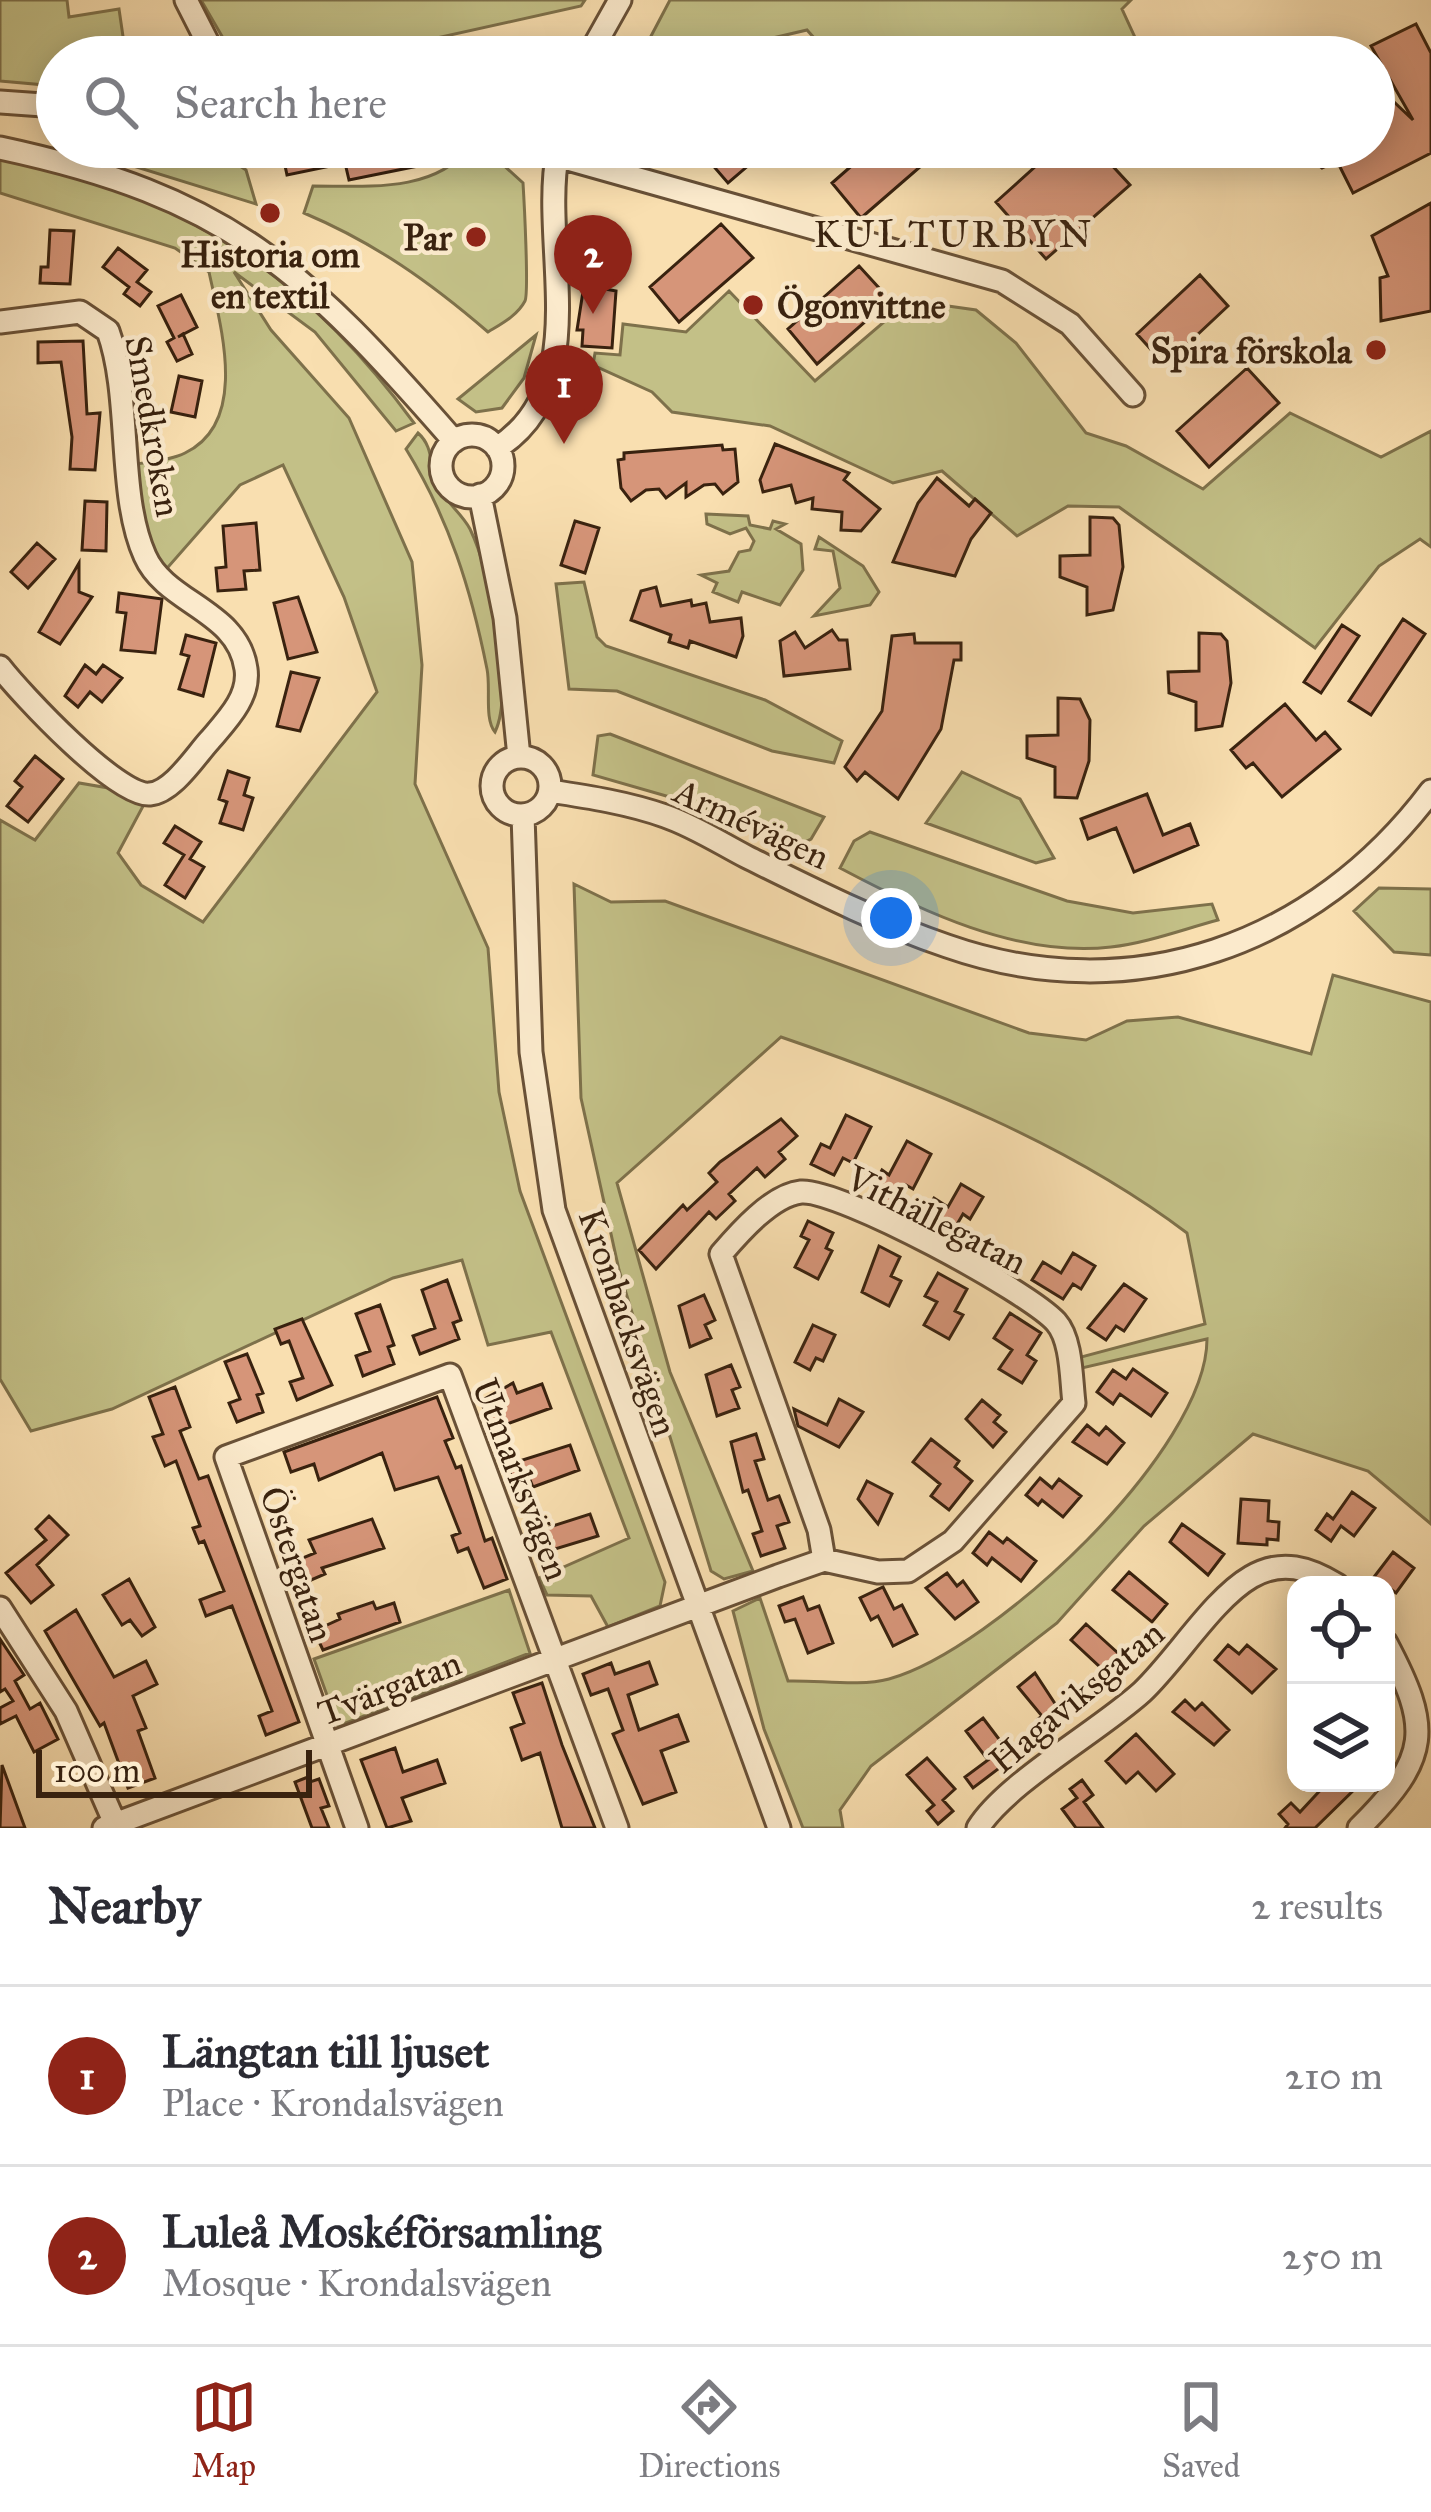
<!DOCTYPE html>
<meta charset="utf-8">
<style>
:root{--surface:#fff;--page:#f7f7f7;--text:#2b2b33;--muted:#7c7c81;--line:#e1e1e2;--accent:#8f2418}
body{margin:0;font-family:"IM FELL Great Primer",serif;background:var(--page);color:var(--text)}
.controls{position:absolute;right:36px;bottom:36px;display:grid;overflow:hidden;border-radius:24px;box-shadow:0 6px 30px #0003}
.controls button{width:108px;height:108px;display:grid;place-items:center;padding:0;border:0;border-bottom:3px solid var(--line);background:var(--surface);color:var(--text);font:60px sans-serif}
.scale{position:absolute;left:36px;bottom:30px;width:276px;box-sizing:border-box;padding-left:12px;border:6px solid #39220f;border-top:0;font-size:33px;line-height:42px;white-space:nowrap;color:#39220f;-webkit-text-stroke:9px #fbeacc;paint-order:stroke}
.you{position:absolute;left:891px;top:918px;width:42px;height:42px;margin:-30px;border:9px solid #fff;border-radius:50%;background:#1a73e8;box-shadow:0 0 0 18px #1a73e833}
.badge{display:grid;place-items:center;width:78px;height:78px;border-radius:50%;background:var(--accent);color:#fff;font-size:39px;font-weight:700}
.pin{position:absolute;translate:-50% -99px;filter:drop-shadow(0 3px 6px #0008)}
.pin::after{content:'';position:absolute;top:63px;width:42px;height:36px;background:inherit;clip-path:polygon(0 0,100% 0,50% 100%)}
.list{margin:0;padding:0;list-style:none}
h2{display:flex;justify-content:space-between;align-items:center;height:156px;margin:0;padding:0 48px;font-size:51px}
h2 small{font-size:39px;font-weight:400;color:var(--muted)}
.list li{display:grid;grid-template-columns:78px 1fr auto;gap:36px;align-items:center;box-sizing:border-box;height:180px;padding:0 48px;border-top:3px solid var(--line)}
.list b{display:block;font-size:45px;white-space:nowrap}
.list p{margin:0;font-size:39px;white-space:nowrap;color:var(--muted)}
.list em{font-size:39px;font-style:normal;color:var(--muted)}
.icon{flex:none;width:66px;height:66px;fill:none;stroke:currentColor;stroke-width:2;stroke-linecap:round;stroke-linejoin:round}
.map{position:relative;flex:none;width:1431px;height:1828px;overflow:hidden}
.search{position:absolute;background:var(--surface);box-shadow:0 6px 30px #0003;left:36px;right:36px;top:36px;height:132px;display:flex;align-items:center;gap:30px;box-sizing:border-box;padding:0 42px;border-radius:66px;color:var(--muted);font-size:45px}
.sheet{height:516px;background:var(--surface)}
nav{display:flex;justify-content:space-around;align-items:center;box-sizing:border-box;height:168px;border-top:3px solid var(--line);background:var(--surface);font-size:33px;color:var(--muted)}
nav a{display:grid;justify-items:center;gap:6px}
nav .on{color:var(--accent)}
.map>svg:first-child{display:block}
.green{fill:#c3c087;stroke:#7e714b;stroke-width:3}
.building{fill:#d69579;stroke:#39220f;stroke-width:3}
.lines{fill:none;stroke-linecap:round;stroke-linejoin:round}
.minor-casing{stroke:#695137;stroke-width:27}
.minor{stroke:#fbeacc;stroke-width:21}
.poi-dot{fill:#8f2418;stroke:#fbeacc;stroke-width:4.5}
.labels{text-anchor:middle;stroke-width:9;stroke-linejoin:round;paint-order:stroke}
.poi-label{font-size:36px;font-weight:bold;fill:#39220f;stroke:#fbeacc;text-anchor:end}
.street-label{font-size:36px;fill:#39220f;stroke:#fbeacc}
.neighbourhood-label{font-size:39px;letter-spacing:3px;fill:#39220f;stroke:#fbeacc}
</style>
<div class="map">
<svg width="1431" height="1828" viewBox="0 0 1431 1828">
<rect width="100%" height="100%" fill="#f9dfb0"/>
<filter id="stains"><feTurbulence type="fractalNoise" baseFrequency=".00167" numOctaves="4"/><feColorMatrix values="0 0 0 0 .2 0 0 0 0 .09 0 0 0 0 .02 0 0 0 .5 -.17"/></filter>
<radialGradient id="worn" r=".72"><stop offset=".6" stop-color="#630" stop-opacity="0"/><stop offset="1" stop-color="#630" stop-opacity=".3"/></radialGradient>
<path class="green" d="M0,0H67L69,17L119,9L126,57H57V86L0,81Z
M201,0H585L581,6L351,57H234Z
M670,0H1131L1122,9L1144,57H831L807,30L773,38L751,57H640Z
M72,147H211L246,170L256,204Z
M470,147L488,151L523,183C524,199 529,292 525,301C517,316 501,324 488,332C430,282 375,243 304,213L313,186C368,186 434,193 470,147Z
M0,159C182,193 305,274 414,423L396,431L315,332L234,272L271,330L349,418L412,562L422,665L415,784L488,948L499,1092L520,1191L665,1582L660,1606L608,1627L591,1596L547,1595L539,1578L629,1538L551,1332L488,1345L462,1260L393,1278L112,1409L31,1431L0,1379V820L35,840L79,783L149,795L118,853L141,885L203,922L377,692L344,597L283,465L240,485L162,574L147,556L129,465C146,462 169,461 185,453C250,422 220,324 209,272L175,248L0,193Z
M729,291L815,381L899,309L920,302L976,310L1016,343L1086,433L1126,446L1203,489L1290,413L1381,457L1431,431V547L1420,539L1379,566L1315,648L1119,507L1068,506L1017,536L942,471L893,483L770,426L672,412L652,392L593,365L595,353L620,355L623,324L686,332Z
M536,335L524,378L502,408L476,412L458,399Z
M418,433C434,447 429,465 437,484C444,501 461,512 470,529C491,572 515,690 495,732C484,719 491,688 487,669C471,589 449,519 406,449Z
M706,514L748,516L750,525L770,529L773,521L785,524L776,529L801,544L803,570L780,605L742,592L738,602L713,592L717,583L701,575L729,571L739,552L750,550L754,541L746,528L730,534L707,524Z
M819,537L863,566L879,592L870,605L814,616L840,588L833,551L815,549Z
M584,582L597,637L606,646L765,700L842,741L834,763L772,751L617,691L569,689L556,584Z
M610,734L824,817L811,839L793,848L701,806L593,775L598,736Z
M962,772L1020,799L1054,858L1036,863L926,823Z
M870,832L1067,901L1133,913L1212,904L1218,920C1184,929 1147,943 1111,947C1018,958 919,910 840,868L854,841Z
M574,884L611,902L665,901L1029,1033L1086,1040L1127,1021L1178,1017L1311,1054L1333,975L1431,1002V1524L1368,1471L1253,1434L1144,1526L1057,1623L871,1766L840,1810L843,1828H803L764,1729L733,1611L760,1598L788,1681C819,1680 860,1687 889,1679C994,1650 1207,1450 1207,1339L1082,1368L1081,1357L1205,1324L1187,1233C1068,1143 921,1085 781,1037L617,1183L670,1372L753,1571L724,1579L711,1571L619,1270L581,1098Z
M1379,888L1431,889V955L1394,952L1354,911Z
M509,1590L530,1653L338,1726L314,1659Z"/>
<path class="building" d="M1416,24L1431,53V153L1353,193L1337,161L1322,168L1296,147H1374V83L1413,120L1371,46Z
M281,147H414L418,166L349,180L345,163L287,175Z
M697,147H770L728,183Z
M873,147H943L861,218L832,183Z
M1057,147H1095L1130,185L1046,259L996,202Z
M1431,203V311L1381,321L1380,278L1388,276L1372,236Z
M721,224L753,258L679,322L650,287Z
M50,230L74,231L70,284L40,283L41,267H48Z
M118,248L147,270L137,282L151,292L140,306L124,294L129,287L103,267Z
M859,266L890,300L817,364L788,329Z
M1200,275L1228,306L1165,365L1137,334Z
M584,285L616,291L612,348L582,346L583,330H577Z
M181,295L197,327L178,337L183,334L192,354L177,361L167,342L174,338L158,306Z
M83,341L87,414L100,413L95,470L70,469L72,437L61,362L38,363V342Z
M1247,368L1279,403L1209,467L1177,431Z
M179,376L202,381L195,417L171,412Z
M775,444L849,473L844,480L880,509L861,531L841,530L842,512L812,509L813,498L796,503L791,485L763,492L760,480Z
M722,445L723,450L735,449L738,482L723,494L715,484L704,485L686,497V483L666,498L659,489L646,490L631,501L621,488L618,460L624,459V453Z
M937,478L969,506L975,499L991,513L971,539L955,576L893,562L918,503Z
M85,501L107,502L106,551L82,550Z
M1090,517L1113,518L1119,525L1123,567L1113,610L1087,615V587L1060,577V556L1090,555Z
M575,521L599,528L585,573L561,565Z
M256,523L260,570L244,571L246,589L218,591L216,568L226,567L223,526Z
M37,543L55,559L28,588L11,572Z
M79,563V592L92,597L60,644L39,632Z
M656,587L661,606L691,600L692,606L706,603L710,622L741,618L743,636L736,657L690,641L688,648L669,642L671,635L631,620L641,591Z
M119,593L162,599L155,653L121,650L126,613L117,612Z
M298,597L317,652L288,659L274,603Z
M1403,619L1425,634L1371,715L1349,701Z
M1342,625L1359,636L1321,693L1304,682Z
M832,630L839,640H847L850,669L784,676L780,641L795,632L805,648Z
M1199,633L1221,634L1227,641L1231,683L1222,726L1196,730V702L1169,693L1168,672L1199,671Z
M914,634L915,643H961V660H954L941,729L898,799L865,772L857,781L845,767L882,711L892,636Z
M186,635L216,643L203,696L179,689L189,656L181,654Z
M85,665L96,674L103,665L122,678L102,702L90,692L78,707L65,696Z
M291,672L319,678L300,731L277,726Z
M1058,698L1080,699L1090,720L1089,761L1077,798L1055,797V767L1027,758V736L1058,735Z
M1285,704L1316,740L1325,732L1340,749L1282,797L1253,763L1246,768L1231,750Z
M35,756L63,779L28,822L7,806L22,787L15,781Z
M228,771L249,778L244,795L253,798L243,830L220,823L227,802L219,799Z
M1147,794L1163,835L1190,824L1198,845L1134,872L1116,828L1088,839L1081,819Z
M175,826L201,842L190,859L204,867L185,898L165,885L184,855L164,843Z
M846,1115L871,1127L853,1163L843,1158L834,1175L811,1164L821,1144L830,1148Z
M781,1119L797,1136L779,1152L785,1159L765,1177L757,1168L729,1194L735,1201L716,1219L709,1212L656,1269L639,1250L683,1205L687,1210L717,1182L709,1173L720,1162Z
M907,1141L931,1154L913,1189L906,1185L895,1206L870,1192L882,1170L889,1175Z
M961,1184L983,1197L970,1219L963,1214L952,1233L923,1216L934,1198L948,1207Z
M808,1221L833,1233L826,1248L832,1251L818,1279L795,1267L809,1240L801,1236Z
M879,1246L900,1257L891,1276L901,1281L889,1306L862,1292Z
M1073,1253L1095,1266L1081,1289L1073,1284L1063,1299L1032,1280L1043,1262L1061,1273Z
M938,1273L967,1289L955,1311L963,1315L949,1339L924,1325L937,1302L925,1296Z
M447,1280L461,1320L453,1323L459,1339L420,1354L413,1336L435,1328L422,1290Z
M1124,1284L1146,1299L1124,1331L1116,1326L1106,1340L1088,1328Z
M704,1295L715,1320L705,1325L711,1338L690,1347L679,1306Z
M380,1305L394,1345L388,1347L394,1364L363,1376L356,1356L370,1351L356,1314Z
M1010,1313L1041,1333L1027,1355L1036,1361L1022,1383L999,1369L1012,1350L994,1338Z
M302,1319L332,1385L297,1400L290,1382L303,1378L289,1341L281,1344L275,1329Z
M813,1325L835,1335L823,1361L816,1358L810,1370L795,1362Z
M247,1354L263,1393L257,1395L263,1412L237,1422L229,1403L240,1399L225,1362Z
M731,1365L740,1387L732,1390L739,1408L717,1416L706,1375Z
M1133,1369L1167,1393L1151,1416L1120,1394L1113,1404L1097,1392L1113,1370L1126,1379Z
M513,1383L517,1393L542,1384L551,1408L507,1424L504,1417L489,1423L481,1401Z
M175,1387L190,1427L180,1431L199,1479L208,1476L299,1722L266,1735L259,1716L272,1711L232,1606L206,1616L200,1600L224,1591L204,1541L199,1543L193,1528L200,1526L176,1461L165,1466L153,1437L163,1434L149,1397Z
M437,1397L453,1438L445,1441L456,1468L461,1466L485,1541L492,1538L507,1579L484,1588L468,1548L458,1552L452,1536L460,1533L438,1477L395,1490L382,1453L319,1480L314,1464L291,1472L284,1452Z
M839,1399L863,1412L839,1447L798,1426L794,1409L827,1425Z
M982,1400L1000,1415L994,1422L1006,1432L993,1447L966,1419Z
M1087,1425L1099,1435L1106,1427L1124,1443L1107,1464L1073,1442Z
M756,1434L764,1459L755,1461L768,1500L779,1496L789,1522L777,1526L785,1548L761,1556L753,1534L762,1531L748,1490L743,1492L731,1442Z
M931,1439L959,1461L955,1467L972,1481L949,1510L931,1496L940,1484L913,1462Z
M570,1445L579,1470L533,1487L530,1480L515,1486L507,1465Z
M1040,1478L1052,1488L1059,1479L1081,1496L1063,1517L1042,1500L1038,1505L1026,1495Z
M867,1481L892,1494L878,1524L858,1499Z
M1352,1492L1375,1508L1354,1536L1341,1526L1331,1541L1316,1530L1327,1514L1333,1519Z
M1241,1499L1269,1501L1268,1521L1279,1522L1278,1540L1267,1539V1545L1238,1543Z
M590,1514L598,1536L542,1553L534,1532Z
M49,1516L68,1535L37,1565L53,1585L31,1603L6,1573L46,1540L36,1529Z
M372,1519L384,1548L322,1568L325,1574L302,1584L293,1562L315,1553L309,1540Z
M1182,1524L1224,1554L1208,1575L1170,1542Z
M989,1532L1003,1543L1007,1538L1036,1561L1021,1581L992,1558L987,1565L973,1553Z
M1393,1552L1414,1568L1396,1593L1374,1577Z
M1129,1572L1167,1604L1152,1622L1113,1590Z
M947,1573L957,1586L963,1581L978,1602L955,1619L926,1588Z
M129,1579L155,1627L142,1636L130,1620L122,1625L103,1595Z
M883,1587L894,1609L902,1605L917,1634L893,1646L878,1616L871,1620L860,1598Z
M803,1597L808,1610L819,1606L833,1643L808,1653L795,1619L785,1622L779,1606Z
M373,1602L376,1609L394,1603L400,1622L323,1650L314,1631L340,1619L338,1614Z
M76,1610L114,1677L146,1661L157,1684L133,1696L146,1728L138,1731L155,1778L128,1788L104,1723L100,1726L45,1631Z
M1086,1624L1119,1654L1114,1659L1123,1668L1107,1685L1097,1675L1102,1669L1071,1640Z
M0,1639L24,1675L15,1681L30,1709L40,1703L58,1739L34,1752L16,1716L0,1724V1708L13,1701L5,1689L0,1692Z
M1228,1645L1239,1654L1247,1645L1276,1669L1252,1693L1215,1660Z
M649,1662L657,1684L628,1695L639,1730L678,1715L688,1741L661,1751L676,1792L643,1804L613,1734L623,1730L608,1689L591,1695L583,1674L611,1663L615,1674Z
M1035,1673L1065,1719L1047,1733L1037,1720L1042,1716L1018,1687Z
M542,1683L562,1745L595,1828H562L540,1753L522,1760L511,1728L524,1723L513,1693Z
M1185,1700L1195,1710L1202,1703L1229,1730L1214,1745L1173,1712Z
M983,1718L1005,1747L999,1752L1006,1763L973,1788L965,1777L988,1760L966,1731Z
M1136,1734L1174,1774L1156,1791L1138,1772L1126,1783L1106,1761Z
M395,1748L403,1772L437,1760L445,1783L402,1798L411,1821L387,1828L361,1760Z
M927,1758L955,1789L943,1800L953,1811L938,1824L927,1811L934,1805L907,1775Z
M2,1765L25,1828H0Z
M308,1777L310,1782L319,1779L329,1806L321,1808L329,1828H312L295,1782Z
M1082,1780L1093,1795L1084,1802L1103,1828H1076L1062,1809L1077,1798L1070,1789Z
M1327,1783H1361L1315,1828H1285L1288,1824L1279,1814L1291,1803L1300,1812Z"/>
<g class="lines">
<g class="minor-casing">
<path id="minor" d="M186,0L215,57
M588,57L620,0
M0,102L57,106
M525,147L1002,281L1070,324L1133,395
M0,148C229,197 304,269 454,441
M0,322L80,312L108,331C132,397 117,494 145,556C166,604 238,610 246,669C250,697 227,720 210,740C196,755 173,792 150,794C118,798 21,694 0,667
M441 466a31 31 0 1 1 62 0a31 31 0 1 1-62 0Z
M497,448C596,385 539,246 558,151
M480,495L505,618L519,757
M492 786a29 29 0 1 1 58 0a29 29 0 1 1-58 0Z
M550,791C589,797 628,803 665,816C694,826 720,843 747,857C812,889 879,923 947,946C1133,1011 1315,945 1431,791
M523,815L531,1052L554,1210L779,1828
M0,1608L66,1711L117,1828
M104,1828L778,1576L824,1560L878,1572L908,1571L953,1541L1074,1403C1071,1379 1072,1340 1056,1322C1028,1291 840,1189 801,1192C772,1195 739,1233 721,1254L819,1530L824,1560
M357,1828L226,1457L450,1375L617,1828
M978,1828C1006,1783 1099,1731 1142,1692C1176,1660 1213,1599 1251,1577C1282,1559 1309,1568 1337,1585
M1359,1828C1431,1757 1431,1728 1386,1643"/>
</g>
<use href="#minor" class="minor"/>
</g>
<g class="poi-dot">
<circle cx="270" cy="213" r="12"/>
<circle cx="476" cy="237" r="12"/>
<circle cx="753" cy="305" r="12"/>
<circle cx="1376" cy="350" r="12"/>
</g>
<g class="labels">
<g class="poi-label">
<text x="452" y="250">Par</text>
<text x="270" y="267" text-anchor="middle">Historia om<tspan x="270" dy="41">en textil</tspan></text>
<text x="777" y="318" text-anchor="start">Ögonvittne</text>
<text x="1352" y="363">Spira förskola</text>
</g>
<g class="street-label">
<text transform="translate(154 426) rotate(80)" y="13">Smedkroken</text>
<text transform="translate(752 823) rotate(25)" y="13">Armévägen</text>
<text transform="translate(937 1219) rotate(27)" y="13">Vithällegatan</text>
<text transform="translate(629 1322) rotate(71)" y="13">Kronbacksvägen</text>
<text transform="translate(522 1479) rotate(69)" y="13">Utmarksvägen</text>
<text transform="translate(298 1564) rotate(71)" y="13">Östergatan</text>
<text transform="translate(389 1687) rotate(-21)" y="13">Tvärgatan</text>
<text transform="translate(1076 1696) rotate(-40)" y="13">Hagaviksgatan</text>
</g>
<g class="neighbourhood-label">
<text x="954" y="247">KULTURBYN</text>
</g>
</g>
<rect width="100%" height="100%" filter="url(#stains)"/>
<rect width="100%" height="100%" fill="url(#worn)"/>
</svg>
<div class="controls">
<button><svg class="icon" aria-label="locate" viewBox="0 0 24 24"><circle cx="12" cy="12" r="6"/><path d="M12 2v4M12 18v4M2 12h4M18 12h4"/></svg></button>
<button><svg class="icon" aria-label="layers" viewBox="0 0 24 24"><path d="M12 4l9 5-9 5-9-5zM3 14l9 5 9-5"/></svg></button>
</div>
<div class="scale">100 m</div>
<div class="you"></div>
<div class="pin badge" style="left:564px;top:444px">1</div>
<div class="pin badge" style="left:593px;top:314px">2</div>
<div class="search"><svg class="icon" aria-label="search" viewBox="0 0 24 24"><circle cx="10" cy="10" r="6"/><path d="M15 15l6 6"/></svg>Search here</div>
</div>
<section class="sheet">
<h2>Nearby<small>2 results</small></h2>
<ul class="list">
<li><span class="badge">1</span><div><b>Längtan till ljuset</b><p>Place · Krondalsvägen</p></div><em>210 m</em></li>
<li><span class="badge">2</span><div><b>Luleå Moskéförsamling</b><p>Mosque · Krondalsvägen</p></div><em>250 m</em></li>
</ul>
</section>
<nav>
<a class="on"><svg class="icon" aria-label="map" viewBox="0 0 24 24"><path d="M3 6l6-2 6 2 6-2v14l-6 2-6-2-6 2zM9 4v14M15 6v14"/></svg>Map</a>
<a><svg class="icon" aria-label="directions" viewBox="0 0 24 24"><path d="M12 3l9 9-9 9-9-9zM9 14v-3h6M13 9l2 2-2 2"/></svg>Directions</a>
<a><svg class="icon" aria-label="saved" viewBox="0 0 24 24"><path d="M7 4h10v16l-5-4-5 4z"/></svg>Saved</a>
</nav>
